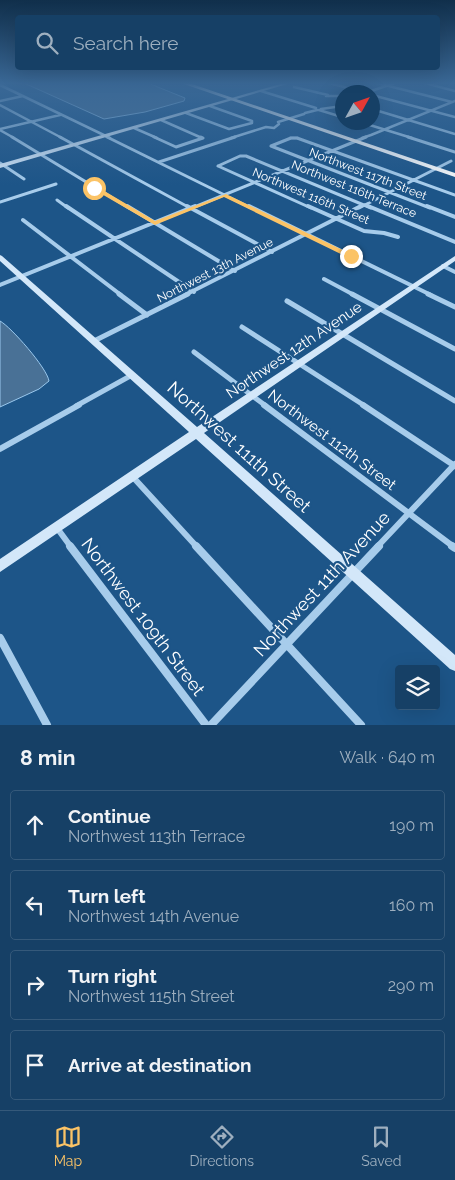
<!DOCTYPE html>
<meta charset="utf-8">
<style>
:root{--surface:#164066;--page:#234b6f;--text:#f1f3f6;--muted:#9eafbf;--line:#35597a;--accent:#fbc366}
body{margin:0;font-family:Raleway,sans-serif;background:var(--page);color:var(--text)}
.controls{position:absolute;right:15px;bottom:15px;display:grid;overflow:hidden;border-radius:5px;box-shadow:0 5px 20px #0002}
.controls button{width:45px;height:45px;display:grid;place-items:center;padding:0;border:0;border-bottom:1px solid var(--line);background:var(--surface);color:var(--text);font:25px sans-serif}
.compass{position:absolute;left:335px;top:85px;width:45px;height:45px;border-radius:50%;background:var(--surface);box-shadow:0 5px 20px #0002;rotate:50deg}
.stop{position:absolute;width:15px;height:15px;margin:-11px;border:4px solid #fbc366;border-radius:50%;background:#fff}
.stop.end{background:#fbc366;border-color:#fff;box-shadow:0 1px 5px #0008}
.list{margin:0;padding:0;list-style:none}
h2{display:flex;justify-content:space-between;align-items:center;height:65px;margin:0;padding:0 20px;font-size:21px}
h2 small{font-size:16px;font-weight:400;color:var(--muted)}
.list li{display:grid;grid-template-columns:32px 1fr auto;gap:15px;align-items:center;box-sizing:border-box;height:70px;margin:0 10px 10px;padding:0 10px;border:1px solid var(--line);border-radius:5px}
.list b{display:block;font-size:19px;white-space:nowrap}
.list p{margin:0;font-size:16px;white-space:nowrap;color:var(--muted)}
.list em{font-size:16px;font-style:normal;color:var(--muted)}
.icon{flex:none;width:28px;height:28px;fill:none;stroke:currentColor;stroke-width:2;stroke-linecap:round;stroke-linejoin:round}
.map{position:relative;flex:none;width:455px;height:725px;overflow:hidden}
.search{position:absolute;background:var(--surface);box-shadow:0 5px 20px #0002;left:15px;right:15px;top:15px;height:55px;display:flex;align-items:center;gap:12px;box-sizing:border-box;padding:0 18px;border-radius:5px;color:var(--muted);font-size:19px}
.sheet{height:385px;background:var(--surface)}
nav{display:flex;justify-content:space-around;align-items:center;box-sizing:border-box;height:70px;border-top:1px solid var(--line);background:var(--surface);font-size:14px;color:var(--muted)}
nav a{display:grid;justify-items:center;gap:2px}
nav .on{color:var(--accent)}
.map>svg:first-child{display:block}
.water{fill:#497196;stroke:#9ac8ed}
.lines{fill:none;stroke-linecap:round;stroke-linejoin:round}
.street-far5{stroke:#a7cceb;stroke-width:2.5}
.street-far4{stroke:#a7cceb;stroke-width:3}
.street-far3{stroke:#a7cceb;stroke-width:4}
.street-far2{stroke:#a7cceb;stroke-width:5}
.street-far1{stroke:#a7cceb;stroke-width:6}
.street{stroke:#a7cceb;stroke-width:8}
.secondary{fill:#d3e7f9;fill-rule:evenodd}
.highway{fill:#fff;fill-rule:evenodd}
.route{fill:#fbc366}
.labels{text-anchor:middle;stroke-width:4.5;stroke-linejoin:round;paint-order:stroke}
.far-street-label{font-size:12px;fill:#fff;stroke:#1d5588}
.street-label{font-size:15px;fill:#fff;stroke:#1d5588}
.near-street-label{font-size:18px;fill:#fff;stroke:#1d5588}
</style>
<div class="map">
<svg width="455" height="725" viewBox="0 0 455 725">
<rect width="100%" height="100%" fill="#1d5588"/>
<path class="water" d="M24,83H148L185,98L184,101L145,112L104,119Z
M0,321C11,327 47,368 49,381L39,389L0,407Z"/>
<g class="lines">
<path class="street-far5" d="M329,83L363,92
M377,83L452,102
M425,83L455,91
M0,85L110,138
M294,87L328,95
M261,91L316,108
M368,92L395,83
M372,95L455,117
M326,96H342
M0,101L23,96
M0,105L62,138
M210,106L252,121
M321,109L342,106
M372,109L455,134
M319,110L342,117
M186,113L229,129L252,123V121
M305,113L317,110
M161,120L202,138
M278,122L304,114
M360,122L412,138
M134,128L157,138
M0,129L60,115
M0,130L14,138
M371,135L455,101
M231,138L266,127L274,128L279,124
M290,138H298
M362,138L371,135"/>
<path class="street-far4" d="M12,137L129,208
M60,137L190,208
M107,137L251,208
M154,137L176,147L203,138L201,137
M408,137L455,152
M159,162L235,137
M0,163L24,179
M218,166L240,156H246L371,208
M218,166L311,208
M57,200L68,208
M0,202L56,184
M192,208L366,137
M359,208L451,161
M430,208L271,146L291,138H297L455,195"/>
<path class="street-far3" d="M66,206L194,292
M127,206L235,271
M187,206L272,252
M249,206L431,295
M308,206L364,231L384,233L398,237
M368,206L455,242
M427,206L455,217
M23,220L121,295
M443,266L455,272
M324,279L354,295
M0,285L195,206
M185,295L361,206"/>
<path class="street-far2" d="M119,294L147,315
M352,294L455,349
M428,294L455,307
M287,301L455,401
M242,327L365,406
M94,341L188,294
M194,352L266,406
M76,406L132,375"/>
<path class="street-far1" d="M264,405L454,547
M363,405L455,466
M0,449L79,405
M132,476L197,547
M57,528L71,547
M377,547L455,464"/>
<path class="street" d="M70,546L206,725
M196,546L361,725
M452,546L455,548
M0,638L47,725
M211,725L379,546"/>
<path class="secondary" d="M284,83H291L0,168V164Z
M0,255L2,256L197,427L455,256V261L204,433L455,655V671L450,669L196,439L0,572V559L189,432L0,261Z"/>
<path class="highway" d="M181,83H189L455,173V177Z"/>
</g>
<linearGradient id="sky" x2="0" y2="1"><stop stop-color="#102f4b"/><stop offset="0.45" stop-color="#3a6896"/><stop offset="1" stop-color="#3a6896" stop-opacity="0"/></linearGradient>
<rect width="455" height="185" fill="url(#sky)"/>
<path class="route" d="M93,186H96L155,221L226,194L355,256L349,258L224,197L155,225L93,189Z"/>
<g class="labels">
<g class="far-street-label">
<text transform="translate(368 174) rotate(21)" y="4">Northwest 117th Street</text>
<text transform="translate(354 189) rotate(22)" y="4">Northwest 116th Terrace</text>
<text transform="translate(311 196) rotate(23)" y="4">Northwest 116th Street</text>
<text transform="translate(215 270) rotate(-27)" y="4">Northwest 13th Avenue</text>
</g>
<g class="street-label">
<text transform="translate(294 350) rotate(-34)" y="5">Northwest 12th Avenue</text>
<text transform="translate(332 440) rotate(37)" y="5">Northwest 112th Street</text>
</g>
<g class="near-street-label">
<text transform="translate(239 447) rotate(42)" y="6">Northwest 111th Street</text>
<text transform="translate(322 584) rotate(-47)" y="6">Northwest 11th Avenue</text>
<text transform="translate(143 617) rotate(53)" y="6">Northwest 109th Street</text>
</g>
</g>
</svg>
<div class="controls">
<button><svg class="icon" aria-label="layers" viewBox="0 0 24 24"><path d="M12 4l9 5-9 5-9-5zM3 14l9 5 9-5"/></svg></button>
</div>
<svg class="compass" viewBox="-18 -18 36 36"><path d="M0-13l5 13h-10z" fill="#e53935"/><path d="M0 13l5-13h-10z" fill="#9eafbf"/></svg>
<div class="stop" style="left:94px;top:188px"></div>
<div class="stop end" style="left:351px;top:256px"></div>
<div class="search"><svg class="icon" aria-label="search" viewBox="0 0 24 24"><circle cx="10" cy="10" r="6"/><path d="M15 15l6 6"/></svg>Search here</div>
</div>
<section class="sheet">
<h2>8 min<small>Walk · 640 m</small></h2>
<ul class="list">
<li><svg class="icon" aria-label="ahead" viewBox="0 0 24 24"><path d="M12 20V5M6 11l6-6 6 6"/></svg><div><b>Continue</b><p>Northwest 113th Terrace</p></div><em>190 m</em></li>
<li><svg class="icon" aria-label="left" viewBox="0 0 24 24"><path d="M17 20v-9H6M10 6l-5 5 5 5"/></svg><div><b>Turn left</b><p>Northwest 14th Avenue</p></div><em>160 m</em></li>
<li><svg class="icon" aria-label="right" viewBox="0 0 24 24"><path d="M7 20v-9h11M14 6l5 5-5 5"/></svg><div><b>Turn right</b><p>Northwest 115th Street</p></div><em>290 m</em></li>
<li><svg class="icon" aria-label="arrive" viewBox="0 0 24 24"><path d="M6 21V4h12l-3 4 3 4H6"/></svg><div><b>Arrive at destination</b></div></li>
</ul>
</section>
<nav>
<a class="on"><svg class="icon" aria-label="map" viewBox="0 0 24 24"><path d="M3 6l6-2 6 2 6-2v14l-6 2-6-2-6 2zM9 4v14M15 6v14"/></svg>Map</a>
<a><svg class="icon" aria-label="directions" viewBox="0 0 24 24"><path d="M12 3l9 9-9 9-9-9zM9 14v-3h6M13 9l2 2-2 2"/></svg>Directions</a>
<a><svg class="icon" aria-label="saved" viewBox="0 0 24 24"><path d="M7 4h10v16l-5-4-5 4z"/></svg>Saved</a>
</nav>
